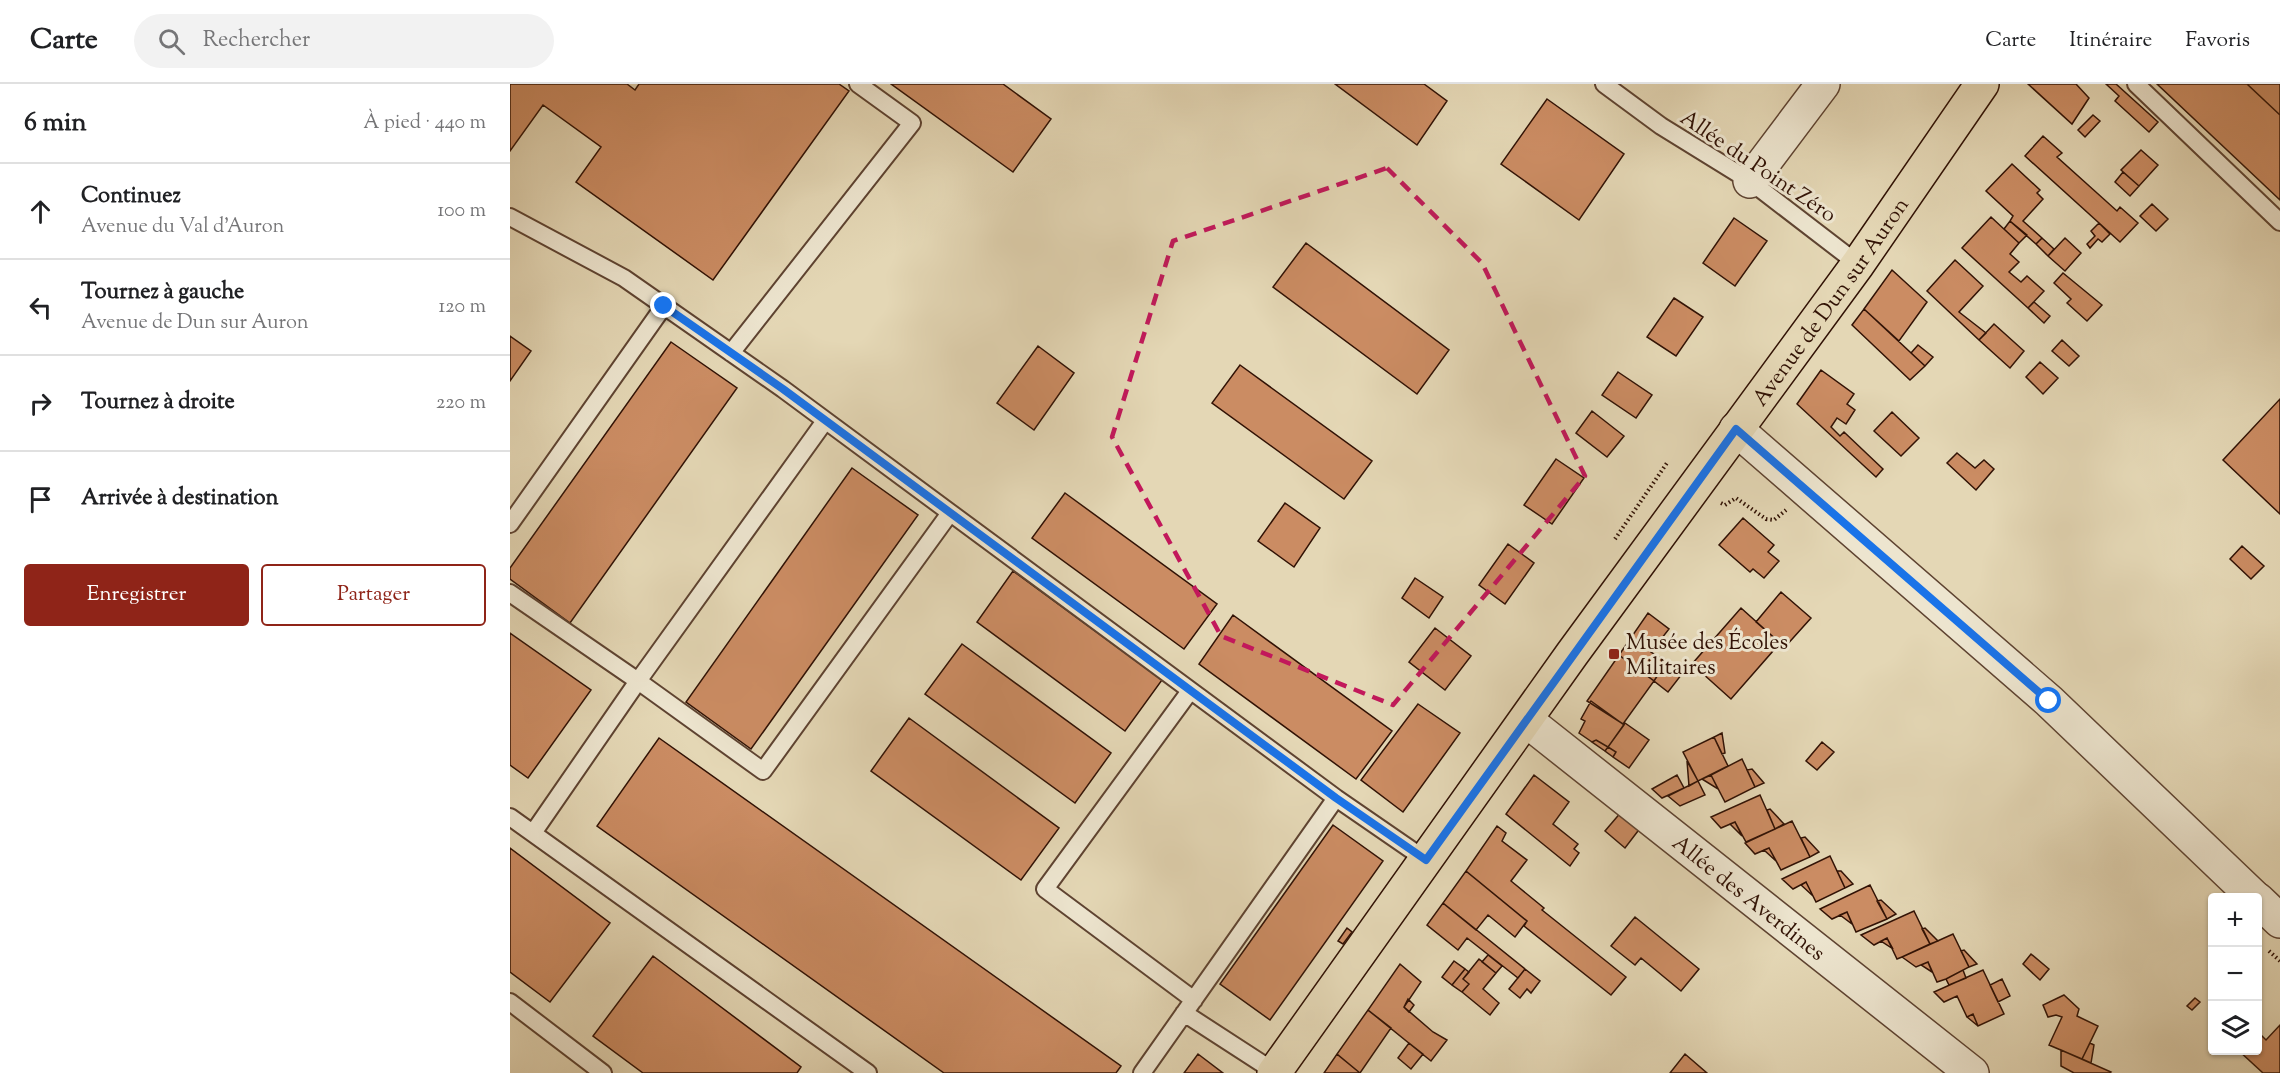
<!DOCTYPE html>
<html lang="fr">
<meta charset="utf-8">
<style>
:root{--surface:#fff;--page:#f2f2f2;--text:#202124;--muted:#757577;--line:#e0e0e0;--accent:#8f2418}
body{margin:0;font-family:"Sorts Mill Goudy",serif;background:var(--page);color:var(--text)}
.controls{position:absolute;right:18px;bottom:18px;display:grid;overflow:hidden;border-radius:6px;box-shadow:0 2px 4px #0004}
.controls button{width:54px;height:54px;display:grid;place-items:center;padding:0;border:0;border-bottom:2px solid var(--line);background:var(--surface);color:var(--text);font:30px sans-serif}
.stop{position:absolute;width:18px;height:18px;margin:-14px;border:4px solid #1a73e8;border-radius:50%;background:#fff}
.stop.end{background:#1a73e8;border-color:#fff;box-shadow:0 2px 6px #0008}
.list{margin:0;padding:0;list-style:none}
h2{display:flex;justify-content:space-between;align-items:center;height:78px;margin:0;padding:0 24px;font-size:26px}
h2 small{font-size:20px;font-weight:400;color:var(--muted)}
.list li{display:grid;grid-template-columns:39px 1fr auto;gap:18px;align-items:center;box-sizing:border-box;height:96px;padding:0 24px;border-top:2px solid var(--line)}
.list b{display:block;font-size:22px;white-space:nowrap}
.list p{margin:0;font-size:20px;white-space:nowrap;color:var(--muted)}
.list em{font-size:20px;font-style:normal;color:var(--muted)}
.actions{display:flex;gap:12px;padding:18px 24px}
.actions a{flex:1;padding:14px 0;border:2px solid var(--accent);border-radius:6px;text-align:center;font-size:21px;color:var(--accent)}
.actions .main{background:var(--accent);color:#fff}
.icon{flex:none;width:33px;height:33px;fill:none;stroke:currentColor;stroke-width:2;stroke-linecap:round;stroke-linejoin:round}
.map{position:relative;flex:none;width:1770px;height:989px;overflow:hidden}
header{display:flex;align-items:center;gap:36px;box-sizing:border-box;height:84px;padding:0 30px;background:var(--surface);border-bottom:2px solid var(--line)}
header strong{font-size:28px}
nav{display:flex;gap:33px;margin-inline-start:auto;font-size:21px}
.search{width:420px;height:54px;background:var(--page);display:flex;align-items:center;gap:15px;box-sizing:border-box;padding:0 21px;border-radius:33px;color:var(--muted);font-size:22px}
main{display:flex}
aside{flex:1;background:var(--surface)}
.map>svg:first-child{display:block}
.building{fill:#cb8c63;stroke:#311205;stroke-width:1.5}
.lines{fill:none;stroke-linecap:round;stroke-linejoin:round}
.service-casing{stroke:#5e4331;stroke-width:20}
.minor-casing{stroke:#5e4331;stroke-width:36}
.primary-casing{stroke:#311205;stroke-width:36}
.path{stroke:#311205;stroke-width:4;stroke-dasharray:1.5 3;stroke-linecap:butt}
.service{stroke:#ede5cf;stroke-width:16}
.minor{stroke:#ede5cf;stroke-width:33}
.primary{stroke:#e4d7b5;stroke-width:33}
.route{stroke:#1a73e8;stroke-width:8}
.marked{fill:none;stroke:#c2185b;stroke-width:4.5;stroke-dasharray:12 8;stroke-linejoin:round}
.poi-dot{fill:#8f2418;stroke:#ede5cf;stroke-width:2}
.labels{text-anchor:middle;stroke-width:6;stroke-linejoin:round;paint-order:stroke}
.street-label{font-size:22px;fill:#311205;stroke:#ede5cf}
.poi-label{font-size:22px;fill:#311205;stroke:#ede5cf;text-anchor:start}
</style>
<header>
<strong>Carte</strong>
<div class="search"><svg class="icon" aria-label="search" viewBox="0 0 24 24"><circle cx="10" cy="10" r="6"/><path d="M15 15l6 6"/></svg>Rechercher</div>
<nav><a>Carte</a><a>Itinéraire</a><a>Favoris</a></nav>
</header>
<main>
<aside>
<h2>6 min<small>À pied · 440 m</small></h2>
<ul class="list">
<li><svg class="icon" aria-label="ahead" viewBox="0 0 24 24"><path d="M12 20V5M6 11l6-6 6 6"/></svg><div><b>Continuez</b><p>Avenue du Val d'Auron</p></div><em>100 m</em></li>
<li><svg class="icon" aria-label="left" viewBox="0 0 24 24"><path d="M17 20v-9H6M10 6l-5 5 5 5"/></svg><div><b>Tournez à gauche</b><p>Avenue de Dun sur Auron</p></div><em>120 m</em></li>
<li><svg class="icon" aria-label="right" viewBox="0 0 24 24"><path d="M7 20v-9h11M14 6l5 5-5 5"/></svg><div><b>Tournez à droite</b></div><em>220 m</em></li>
<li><svg class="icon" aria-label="arrive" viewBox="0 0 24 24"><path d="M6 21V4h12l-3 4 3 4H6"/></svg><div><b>Arrivée à destination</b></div></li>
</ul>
<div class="actions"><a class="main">Enregistrer</a><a>Partager</a></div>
</aside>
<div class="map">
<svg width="1770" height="989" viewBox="0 0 1770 989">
<rect width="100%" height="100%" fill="#e4d7b5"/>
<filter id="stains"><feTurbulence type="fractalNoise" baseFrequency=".00333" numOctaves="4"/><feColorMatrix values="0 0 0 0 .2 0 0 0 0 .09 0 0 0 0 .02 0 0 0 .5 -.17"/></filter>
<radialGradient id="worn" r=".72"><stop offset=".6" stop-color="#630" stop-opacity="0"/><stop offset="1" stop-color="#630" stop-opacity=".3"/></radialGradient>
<path class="building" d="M0,0H117L125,6L129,0H329L339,7L203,196L66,98L91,63L33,21L0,67Z
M381,0H493L541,35L503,88Z
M825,0H914L937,17L907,61Z
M1518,0H1566L1579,14L1562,40Z
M1596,0H1606L1648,38L1639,48L1605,17L1609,12Z
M1647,0H1737L1770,31V116Z
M1737,0H1770V31Z
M1037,15L1114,70L1069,136L991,80Z
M1583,31L1590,37L1575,53L1568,46Z
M1533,52L1552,69L1547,73L1607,127L1610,123L1628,139L1610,158L1515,72Z
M1631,66L1648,81L1629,102L1611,86Z
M1502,80L1530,106L1527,109L1533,115L1513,137L1532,154L1526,160L1500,137L1503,132L1476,107Z
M1613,88L1629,102L1620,112L1605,98Z
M1642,120L1658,135L1646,147L1630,132Z
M1481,133L1509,159L1500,170L1509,178L1499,188L1511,198L1517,192L1534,207L1518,224L1452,164Z
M1224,134L1257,157L1225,202L1193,179Z
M1500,137L1517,151L1509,159L1494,145Z
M1589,139L1600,150L1592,158L1588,155L1580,164L1577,160L1585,152L1581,147Z
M1532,154L1544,165L1538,172L1526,160Z
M1555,154L1571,169L1555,187L1538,172Z
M796,159L939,266L907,310L763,203Z
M1445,176L1473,202L1449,228L1476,249L1469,256L1417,207Z
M1382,186L1417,218L1389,257L1354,225Z
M1553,189L1592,221L1577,237L1557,219L1561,215L1544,199Z
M1164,214L1193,233L1166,272L1137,253Z
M1524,218L1540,232L1534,239L1518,224Z
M1354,225L1415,282L1400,296L1342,241Z
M1484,240L1514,267L1500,284L1469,256Z
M0,252L21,267L0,297Z
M1552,256L1569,272L1559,282L1542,267Z
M161,258L227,304L60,539L0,495V484Z
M1408,261L1423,273L1415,282L1401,269Z
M528,262L564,289L524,346L487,319Z
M1530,278L1548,294L1533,310L1516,293Z
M730,281L862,377L834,415L702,319Z
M1311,286L1344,310L1337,320L1345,326L1336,340L1327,334L1321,343L1330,352L1334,348L1373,385L1366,393L1287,320Z
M1108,288L1142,311L1126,334L1092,311Z
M1770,315V430L1713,376Z
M1082,327L1114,352L1097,373L1066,349Z
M1382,328L1409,354L1391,372L1364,347Z
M1447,369L1465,384L1474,376L1484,385L1466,406L1437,379Z
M1046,375L1074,394L1042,440L1014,421Z
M342,384L408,431L241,665L176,618Z
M555,409L707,520L674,565L522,454Z
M775,419L810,444L784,483L748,457Z
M1233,434L1264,461L1258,468L1269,477L1254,494L1243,485L1240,488L1209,461Z
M998,460L1024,479L995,520L969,501Z
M1732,462L1754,482L1741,495L1720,475Z
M503,487L652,596L615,647L467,538Z
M905,494L933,513L919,534L892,514Z
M1271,508L1301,534L1275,563L1246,538Z
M1231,524L1270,559L1221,615L1182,580Z
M1138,529L1159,545L1141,568L1156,578L1144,597L1109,571Z
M723,531L882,647L846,695L689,580Z
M925,544L961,572L935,606L899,578Z
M0,549L81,606L18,694L0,681Z
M452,560L601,669L565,719L415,610Z
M1109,571L1144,597L1113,640L1077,617Z
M1156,578L1172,590L1158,608L1144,597Z
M1081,617L1114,641L1098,663L1086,656L1082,658L1069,649L1075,637L1071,635Z
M908,620L950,649L893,728L851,696Z
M399,634L549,744L511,796L361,687Z
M1115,639L1139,656L1119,684L1103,673L1106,668L1098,663Z
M1212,649L1215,669L1212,670L1204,653Z
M1204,653L1218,682L1188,697L1173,668Z
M149,654L611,982L606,989H434L87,742Z
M1086,656L1098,663L1095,667L1082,658Z
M1312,658L1324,668L1307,686L1296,677Z
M1098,663L1106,668L1103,673L1095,667Z
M1232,675L1245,703L1215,718L1201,691Z
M1177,677L1188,697L1179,702Z
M1242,685L1254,699L1245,703L1237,686Z
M1024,691L1059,718L1043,740L1068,760L1064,765L1069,769L1060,782L996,730Z
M1167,691L1174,704L1152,714L1142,705Z
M1201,691L1208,705L1192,695Z
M1188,697L1195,711L1170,722L1158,712Z
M1250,711L1265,745L1236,758L1225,738L1211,744L1201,733Z
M1260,725L1274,740L1265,745L1257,726Z
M1112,727L1131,743L1115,764L1095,747Z
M1282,737L1300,773L1284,780L1271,786L1259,764L1245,770L1235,759Z
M1225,738L1232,752L1220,740Z
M823,741L873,777L760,936L710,900Z
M987,742L996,749L992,757L1017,776L1001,797L1034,824L1032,826L1116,893L1101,911L1014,842L1017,837L956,787Z
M1295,753L1309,768L1300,773L1291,754Z
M0,764L100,839L40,918L0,888Z
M1259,764L1266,777L1254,766Z
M1320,772L1335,804L1306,818L1296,798L1283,805L1272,795Z
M956,787L1017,837L1005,853L978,831L966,846L933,819Z
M1327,787H1331L1343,800L1335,804Z
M1296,798L1303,812L1291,801Z
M1360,801L1377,835L1346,848L1337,828L1322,835L1310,825Z
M1371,816L1386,830L1377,835L1367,817Z
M933,819L1015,885L1008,894L957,854L948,866L917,841Z
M1404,827L1420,860L1392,873L1387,875L1377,854L1364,861L1351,851Z
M1337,828L1342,840L1330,831Z
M1125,833L1189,885L1171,907L1131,874L1125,881L1101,862Z
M837,844L842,848L833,860L828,857Z
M1415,844L1428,857L1420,860L1412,845Z
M1443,850L1459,883L1436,895L1427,898L1418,878L1406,883L1392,873Z
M1377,854L1383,865L1371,857Z
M1454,866L1467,880L1459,883L1451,867Z
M1521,870L1539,885L1530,896L1513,880Z
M978,871L992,882L986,889L972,878Z
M143,872L291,983L287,989H133L83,952Z
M969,875L986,889L973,905L989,919L980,931L952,908L959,900L953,895Z
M944,877L955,885L942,901L932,893Z
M1418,878L1422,888L1411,881Z
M890,880L911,898L894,923L923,948L937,956L921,977L858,926Z
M955,885L959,888L953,895L959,900L952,908L942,901Z
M1015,885L1030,897L1021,909L1017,905L1010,914L999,905Z
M1453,886L1456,894L1439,901L1436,895Z
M1473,886L1494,930L1468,942L1463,930L1457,933L1447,912L1434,918L1424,908Z
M1492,895L1500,912L1488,918L1480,901Z
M1554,911L1569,925L1567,932L1588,942L1572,975L1539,961L1552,933L1546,931L1538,933L1533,921Z
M1685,914L1690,918L1682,926L1677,922Z
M898,915L904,921L899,928L894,923Z
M858,926L881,944L850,989L827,970Z
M1463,930L1468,942L1457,933Z
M1770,941V989H1753L1728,966H1748V948L1756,956Z
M899,959L913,970L901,985L888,974Z
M1580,959L1584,961L1581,979L1572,975Z
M1551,966L1601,988L1600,989H1564L1551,982Z
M688,970L713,989H674Z
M827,970L850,989H851H814Z
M1175,970L1197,989H1160Z"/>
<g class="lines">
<g class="service-casing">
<path id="service" d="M1094,0L1151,42L1240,97L1348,180
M1626,0L1770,138
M0,133L114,194L273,305L826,714
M221,269L402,39L348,0
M0,440L154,222
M0,509L128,597L315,337
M680,607L535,805L684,916
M0,733L358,989
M23,749L128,597L253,687L440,429
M0,918L93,989
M674,929L765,988
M632,989L826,714L916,776"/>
</g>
<g class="minor-casing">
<g id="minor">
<path d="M1240,97L1313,0"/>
<path d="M1226,345L1539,617L1745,814"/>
<path id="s1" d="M1016,636L1462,989"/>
<path d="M1748,816L1770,837"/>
</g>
</g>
<g class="primary-casing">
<g id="primary">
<path id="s2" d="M764,989L1062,570L1348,180L1472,0"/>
</g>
</g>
<path class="path" d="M1211,419L1215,421L1226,414L1256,435L1264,436L1276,426
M1105,455L1157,379
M1759,867L1770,877"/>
<use href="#service" class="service"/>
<use href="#minor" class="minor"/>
<use href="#primary" class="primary"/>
</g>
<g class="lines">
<path class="route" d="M154,222L273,305L826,714L916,776L1226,345L1539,617"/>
</g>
<path class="marked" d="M877,84L972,179L1075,392L883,621L711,552L602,353L663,157Z"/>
<rect class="poi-dot" x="1098" y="564" width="12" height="12" rx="3"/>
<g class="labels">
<g class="street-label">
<text transform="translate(1249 81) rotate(34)" y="8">Allée du Point Zéro</text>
<text dy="8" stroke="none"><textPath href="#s2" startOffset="951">Avenue de Dun sur Auron</textPath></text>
<text dy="8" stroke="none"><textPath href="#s1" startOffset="285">Allée des Averdines</textPath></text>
</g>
<g class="poi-label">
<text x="1116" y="565">Musée des Écoles<tspan x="1116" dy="25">Militaires</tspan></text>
</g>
</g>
<rect width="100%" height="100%" filter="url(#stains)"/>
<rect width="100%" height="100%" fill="url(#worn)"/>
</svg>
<div class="controls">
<button>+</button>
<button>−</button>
<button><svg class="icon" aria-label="layers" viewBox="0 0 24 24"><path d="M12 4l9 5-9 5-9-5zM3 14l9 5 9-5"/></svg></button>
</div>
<div class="stop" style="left:1539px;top:617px"></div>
<div class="stop end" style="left:154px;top:222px"></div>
</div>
</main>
